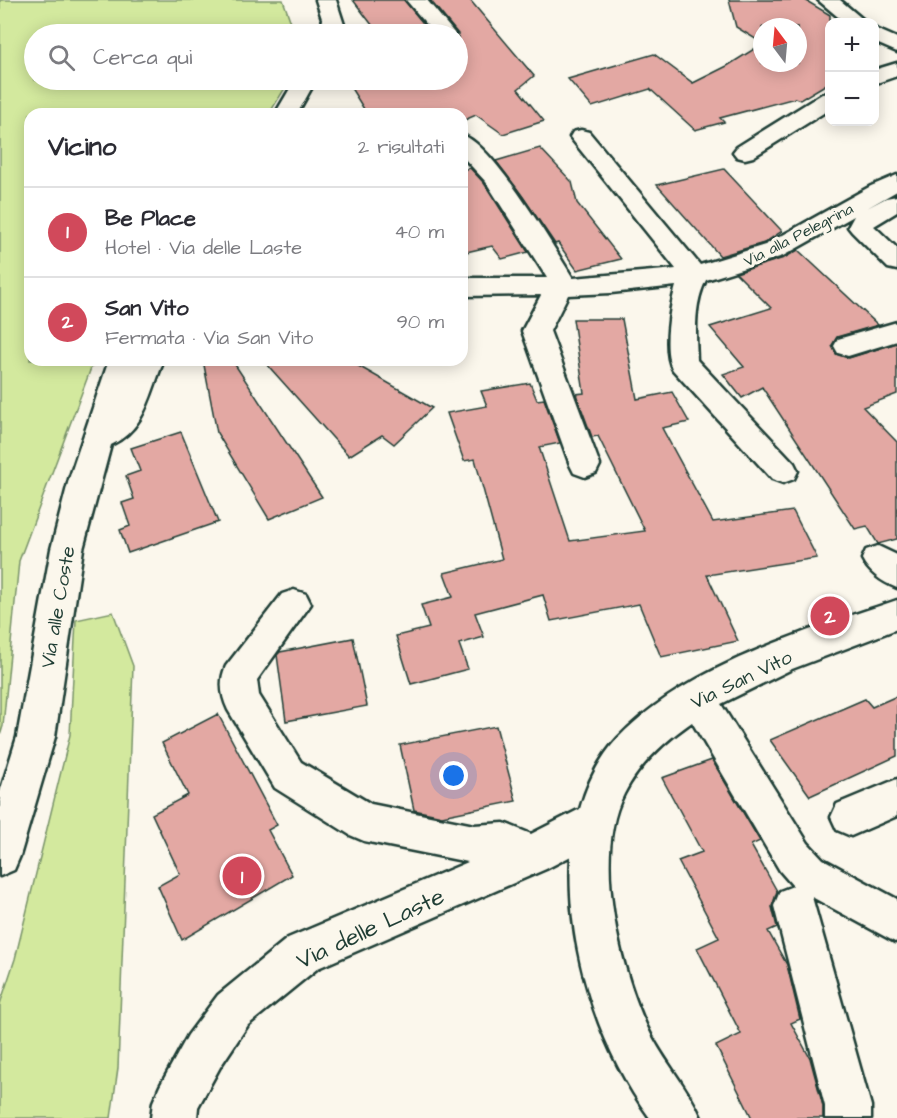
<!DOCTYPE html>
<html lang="it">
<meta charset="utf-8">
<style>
:root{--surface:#fff;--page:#f2f2f3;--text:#2b2b33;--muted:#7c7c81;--line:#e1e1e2;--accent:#d1495b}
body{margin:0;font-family:"Architects Daughter",sans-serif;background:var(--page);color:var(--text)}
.controls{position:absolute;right:18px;top:18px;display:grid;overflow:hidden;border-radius:12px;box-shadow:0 3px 15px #0003}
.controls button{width:54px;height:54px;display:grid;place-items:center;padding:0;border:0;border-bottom:2px solid var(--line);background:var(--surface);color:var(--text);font:30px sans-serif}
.compass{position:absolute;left:753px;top:18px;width:54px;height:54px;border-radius:50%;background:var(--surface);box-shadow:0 3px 15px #0003;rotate:344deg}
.you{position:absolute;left:454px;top:776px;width:21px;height:21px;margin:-15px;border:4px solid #fff;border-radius:50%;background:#1a73e8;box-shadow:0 0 0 9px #1a73e833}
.badge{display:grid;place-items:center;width:39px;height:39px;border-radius:50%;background:var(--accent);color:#fff;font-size:20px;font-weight:700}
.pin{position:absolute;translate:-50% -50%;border:3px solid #fff;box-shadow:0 2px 6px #0006}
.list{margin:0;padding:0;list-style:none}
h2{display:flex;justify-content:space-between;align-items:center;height:78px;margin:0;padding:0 24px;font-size:26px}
h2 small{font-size:20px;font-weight:400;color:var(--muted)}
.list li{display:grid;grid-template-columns:39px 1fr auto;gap:18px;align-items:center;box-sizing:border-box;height:90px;padding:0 24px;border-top:2px solid var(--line)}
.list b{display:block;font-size:22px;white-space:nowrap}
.list p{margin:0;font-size:20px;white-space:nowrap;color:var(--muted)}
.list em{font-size:20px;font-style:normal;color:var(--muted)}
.icon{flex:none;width:33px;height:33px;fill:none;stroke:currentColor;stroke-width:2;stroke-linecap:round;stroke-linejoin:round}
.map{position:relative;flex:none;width:897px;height:1118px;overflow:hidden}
.search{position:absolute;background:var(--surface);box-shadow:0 3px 15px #0003;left:24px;top:24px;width:444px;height:66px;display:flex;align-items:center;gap:15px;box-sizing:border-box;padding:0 21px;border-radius:33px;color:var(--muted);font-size:22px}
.panel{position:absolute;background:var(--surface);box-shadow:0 3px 15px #0003;left:24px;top:108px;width:444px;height:258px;border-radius:18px}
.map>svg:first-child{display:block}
.green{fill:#d3e99e;stroke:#799369;stroke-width:1.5}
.building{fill:#e3a8a3;stroke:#1f3d34;stroke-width:1.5}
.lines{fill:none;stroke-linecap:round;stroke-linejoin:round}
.minor-casing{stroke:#1f3d34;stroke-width:5}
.minor{fill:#fbf7ec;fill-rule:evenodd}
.labels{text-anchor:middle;stroke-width:6;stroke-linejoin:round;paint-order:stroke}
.far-street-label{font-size:16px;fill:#1f3d34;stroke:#fbf7ec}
.street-label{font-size:20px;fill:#1f3d34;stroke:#fbf7ec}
.near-street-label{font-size:24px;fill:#1f3d34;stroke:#fbf7ec}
</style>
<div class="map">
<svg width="897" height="1118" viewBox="0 0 897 1118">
<rect width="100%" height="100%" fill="#fbf7ec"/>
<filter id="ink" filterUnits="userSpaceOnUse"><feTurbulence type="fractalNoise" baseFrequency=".0167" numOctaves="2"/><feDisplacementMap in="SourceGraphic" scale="12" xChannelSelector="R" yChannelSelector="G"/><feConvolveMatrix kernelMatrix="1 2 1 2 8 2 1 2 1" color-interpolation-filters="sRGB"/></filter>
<g filter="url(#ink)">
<path class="green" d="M0,0H283L295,34H34V80H290L269,114H30V360H94L19,561L3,726L0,736Z
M113,612L133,666L118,1068L111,1118H0V1004L15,959L70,735L76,620Z"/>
<path class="building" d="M353,0H404L432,34H379Z
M430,0H470L534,76L518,89L544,121L503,134L476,115L462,121V114H367L346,80H458V34Z
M729,0H805L830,15V82L800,100L795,98L720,118L724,122L695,130L650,89L592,107L568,79L654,54L693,83L727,66L762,44V63H798V27H762V43L736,27Z
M540,148L572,182L577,203L621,259L577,270L558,243L555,244L523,197L496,161Z
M470,168L484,183L528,252L502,259L492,246L462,253V170Z
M724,169L782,231L764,243L720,256L657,185Z
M798,250L878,325L837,337L832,345L836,354L849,358L897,343V394L863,407L897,442V539L878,544L867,526L855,529L762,387L742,398L723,374L744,367L710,327L771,308L736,273L784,258Z
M573,319H622L637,399L672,392L689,422L662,428L713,522L793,511L817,558L707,575L738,641L661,657L639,604L551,621L543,595L475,613L484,637L459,644L468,669L411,684L396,636L429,628L421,605L453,597L444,573L502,559L475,459L464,461L447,413L487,406L481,391L530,383L537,400L544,399L560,443L539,447L570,541L645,531L598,436L592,437L576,394L584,393Z
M203,360H232L322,497L269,519L217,433Z
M263,360H348L432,408L394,444L382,435L349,456Z
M181,432L218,522L128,553L120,530L130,526L122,503L134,499L126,476L140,471L131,448Z
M353,638L367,706L286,721L277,655L280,652Z
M897,696V756L810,796L770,740L865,699L872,707Z
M218,714L277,825L268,830L292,875L182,940L158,886L180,874L152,814L188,795L162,743Z
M496,726L516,801L442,816L414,810L400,745Z
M712,760L760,841L751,845L777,891L772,907L777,927L768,931L787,965L800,1019L791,1023L810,1058L823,1106V1118H752L716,1046L741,1034L697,948L719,938L678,861L702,852L662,778Z"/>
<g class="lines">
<g class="minor-casing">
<path id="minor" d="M316,0H336L347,34H327Z
M406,0H427L455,34H435Z
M818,0H840L866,22H844Z
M874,28L897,38V52L874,42Z
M897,63V76L874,84V70Z
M295,80H316L297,114H275Z
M830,93V109L753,157L745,159L737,157L733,152L737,147L822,94Z
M581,130L589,132L700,265L765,245L871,186L897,175V191L867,208L886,198L897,196V212L874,226L897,248V270L888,268L852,232L848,227L854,216L783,256L706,280C693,305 696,334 697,360L794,463L798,471L794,479L783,483L772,479L673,370C662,352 670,306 676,286L611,293L568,295L550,331L600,465L596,473L585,477L574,473L570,465L522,331L541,295L462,296V278H547L486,182L462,156V135C492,143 554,248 573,278L676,269L570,137L573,132Z
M897,322V341L848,356L838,353L834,346L838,339Z
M109,360H164C150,393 146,429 111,445L83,549L55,737L20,856L14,870L0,876V792L17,737L51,549L69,479Z
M878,546L897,555V588C882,582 869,573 862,559L866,550Z
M294,590L306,594L311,604L257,680L259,695L301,762L371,804L474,825L504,823L531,834L580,809C587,784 600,757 618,738C688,665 804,632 897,600V629L792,669L721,704L808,843L823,859L897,899V941L895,942L812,897L871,1106V1118H825V1106L774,906L780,891L793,886L780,871L692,722C665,741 639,764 624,794C591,857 621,977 652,1037C667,1065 689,1089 701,1118H650C597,1045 566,946 571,856L546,869L318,968L248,1025L220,1067L198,1107L197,1118H151L153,1102L160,1086L188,1035L218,995L288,938L468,862L364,841L350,835L275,788L228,710C221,695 219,681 226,666L282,594Z
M897,779V816L851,836L837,830L831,817L837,804Z"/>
</g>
<use href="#minor" class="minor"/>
</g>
</g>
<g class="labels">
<g class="far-street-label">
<text transform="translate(798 234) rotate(-27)" y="6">Via alla Pelegrina</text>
</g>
<g class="street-label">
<text transform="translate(57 607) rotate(-80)" y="7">Via alle Coste</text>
<text transform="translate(741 679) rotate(-26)" y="7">Via San Vito</text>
</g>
<g class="near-street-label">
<text transform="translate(370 928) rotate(-25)" y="8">Via delle Laste</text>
</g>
</g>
</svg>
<div class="controls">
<button>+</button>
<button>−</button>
</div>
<svg class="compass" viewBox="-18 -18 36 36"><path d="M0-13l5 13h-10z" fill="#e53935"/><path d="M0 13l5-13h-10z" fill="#7c7c81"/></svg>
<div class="you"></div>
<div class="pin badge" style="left:242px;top:876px">1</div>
<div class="pin badge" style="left:830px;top:616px">2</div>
<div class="search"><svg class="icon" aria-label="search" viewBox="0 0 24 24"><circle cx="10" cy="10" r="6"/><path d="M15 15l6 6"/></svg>Cerca qui</div>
<section class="panel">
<h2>Vicino<small>2 risultati</small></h2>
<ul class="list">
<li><span class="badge">1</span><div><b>Be Place</b><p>Hotel · Via delle Laste</p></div><em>40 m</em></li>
<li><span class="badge">2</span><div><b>San Vito</b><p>Fermata · Via San Vito</p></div><em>90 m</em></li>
</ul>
</section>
</div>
